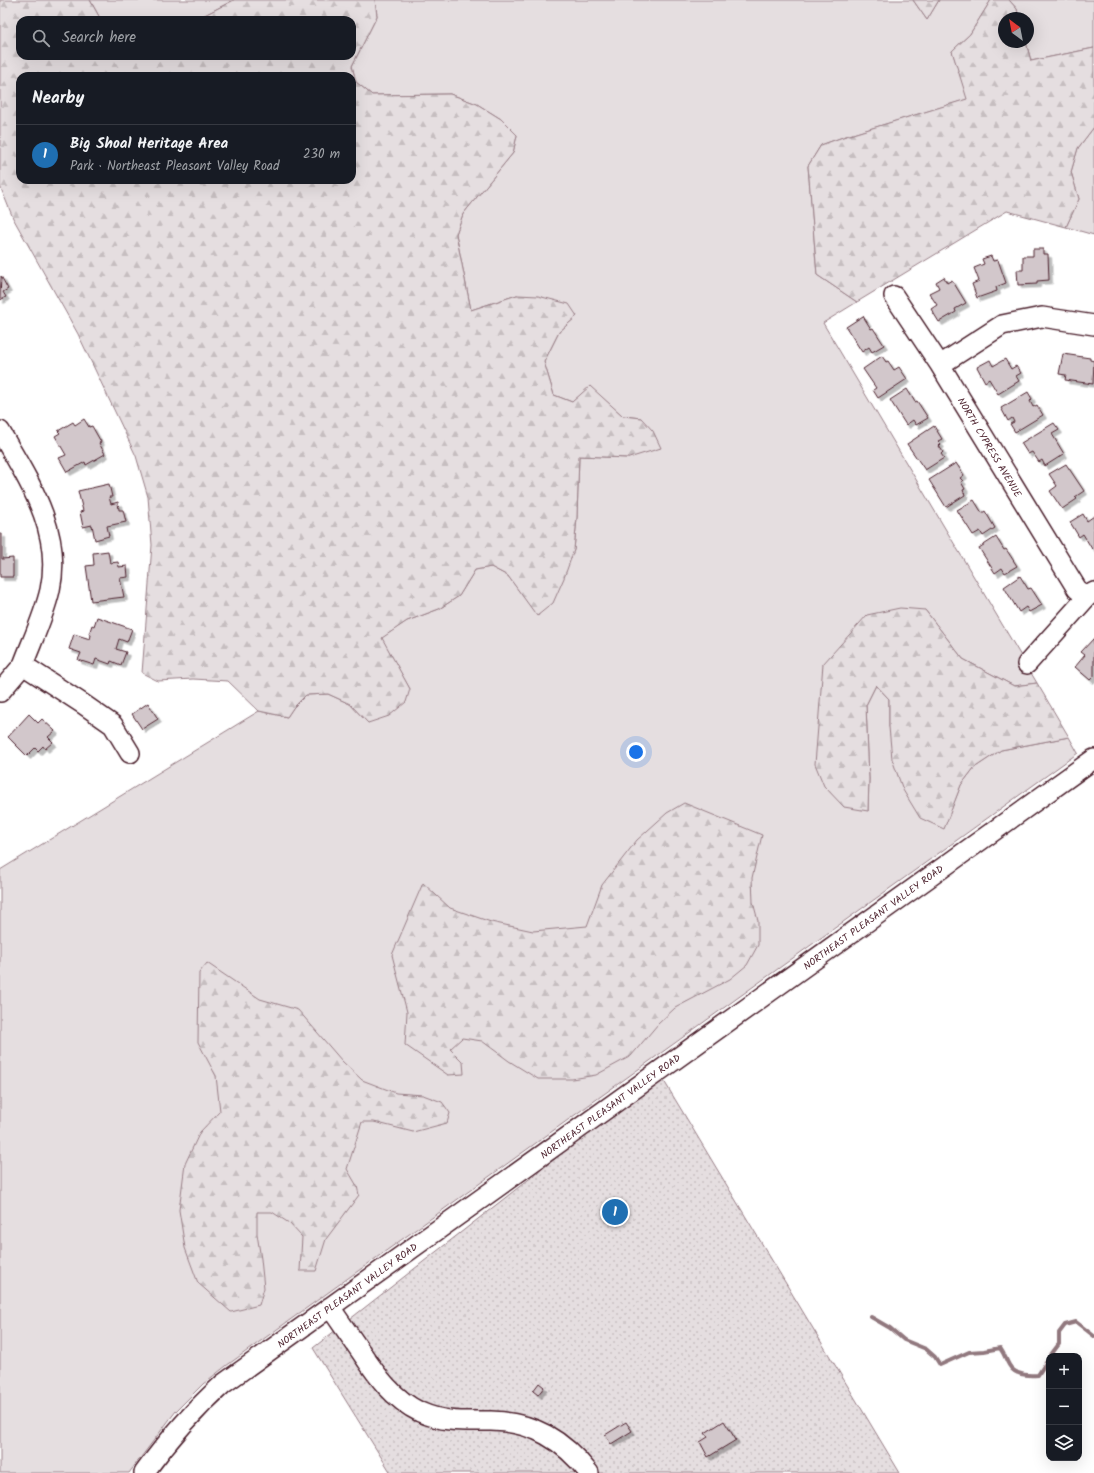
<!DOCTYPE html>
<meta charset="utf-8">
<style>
:root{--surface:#171b24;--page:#20242c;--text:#f1f3f6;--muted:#9ea1a6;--line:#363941;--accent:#1f6fb2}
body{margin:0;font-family:Kalam,sans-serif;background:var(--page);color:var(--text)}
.controls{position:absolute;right:12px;bottom:12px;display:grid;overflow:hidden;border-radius:8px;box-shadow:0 4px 16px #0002}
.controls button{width:36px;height:36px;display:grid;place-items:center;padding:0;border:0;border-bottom:1px solid var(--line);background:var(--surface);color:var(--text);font:20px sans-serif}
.compass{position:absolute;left:998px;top:12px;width:36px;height:36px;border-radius:50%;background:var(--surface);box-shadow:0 4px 16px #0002;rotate:328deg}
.you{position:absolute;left:636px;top:752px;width:14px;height:14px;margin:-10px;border:3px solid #fff;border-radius:50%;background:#1a73e8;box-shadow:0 0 0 6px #1a73e833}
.badge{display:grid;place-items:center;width:26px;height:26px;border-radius:50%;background:var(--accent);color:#fff;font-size:13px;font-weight:700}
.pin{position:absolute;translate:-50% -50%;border:2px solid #fff;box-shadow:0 1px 4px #0006}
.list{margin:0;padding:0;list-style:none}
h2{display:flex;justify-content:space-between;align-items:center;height:52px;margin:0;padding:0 16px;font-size:17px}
h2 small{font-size:13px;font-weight:400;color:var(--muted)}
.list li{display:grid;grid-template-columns:26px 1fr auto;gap:12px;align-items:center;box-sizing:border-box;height:60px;padding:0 16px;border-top:1px solid var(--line)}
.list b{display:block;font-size:15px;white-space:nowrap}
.list p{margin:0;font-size:13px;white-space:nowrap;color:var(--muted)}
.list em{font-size:13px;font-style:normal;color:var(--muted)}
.icon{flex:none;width:22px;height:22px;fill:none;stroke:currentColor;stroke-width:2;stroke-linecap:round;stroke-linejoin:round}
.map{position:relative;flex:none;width:1094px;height:1473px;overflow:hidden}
.search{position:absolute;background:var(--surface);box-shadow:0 4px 16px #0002;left:16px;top:16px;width:340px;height:44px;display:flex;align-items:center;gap:10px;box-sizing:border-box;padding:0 14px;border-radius:12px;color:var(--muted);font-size:15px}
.panel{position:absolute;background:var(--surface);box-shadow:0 4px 16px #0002;left:16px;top:72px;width:340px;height:112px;border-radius:12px}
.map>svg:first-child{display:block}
.grass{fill:#e5dee0;stroke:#987e86}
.forest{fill:url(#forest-firs);stroke:#987e86;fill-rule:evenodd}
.park{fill:url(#park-dots);stroke:#987e86}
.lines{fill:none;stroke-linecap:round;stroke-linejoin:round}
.stream{stroke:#91787e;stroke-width:4}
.building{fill:#d2c7cb;stroke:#4a1f2b;filter:url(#shadow)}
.minor-casing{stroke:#4a1f2b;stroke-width:22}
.minor{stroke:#fff;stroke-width:19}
.labels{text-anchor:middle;stroke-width:3.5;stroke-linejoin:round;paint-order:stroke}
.street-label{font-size:10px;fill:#4a1f2b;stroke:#fff}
</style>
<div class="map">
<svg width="1094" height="1473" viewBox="0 0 1094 1473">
<defs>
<pattern id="forest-firs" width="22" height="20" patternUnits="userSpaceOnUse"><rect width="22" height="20" fill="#e5dee0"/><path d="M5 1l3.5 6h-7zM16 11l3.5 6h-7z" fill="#c6bec0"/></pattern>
<pattern id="park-dots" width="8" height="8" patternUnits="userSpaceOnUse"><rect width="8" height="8" fill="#e5dee0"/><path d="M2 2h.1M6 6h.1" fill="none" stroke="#c6bec0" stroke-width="1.8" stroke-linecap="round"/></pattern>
<filter id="shadow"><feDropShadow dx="3.5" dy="3.5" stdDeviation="0" flood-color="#0004"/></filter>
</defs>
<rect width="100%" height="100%" fill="#fff"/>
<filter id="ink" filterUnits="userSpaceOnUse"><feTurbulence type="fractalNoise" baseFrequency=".025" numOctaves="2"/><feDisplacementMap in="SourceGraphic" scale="8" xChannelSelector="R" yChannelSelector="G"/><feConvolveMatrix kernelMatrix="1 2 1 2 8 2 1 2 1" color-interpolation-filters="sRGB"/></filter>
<g filter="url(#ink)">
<path class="grass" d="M90,0H234L195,20H101Z
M375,0H913L927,20L939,0H991L970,34L952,51L968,99L843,137L821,145L808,166L817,275L857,302L823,323L1037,683L1014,686L963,659L925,610L823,664L868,811L869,779L866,705L876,685L889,699V727L944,828L961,785L974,768L1001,750L1069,737L1078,753L226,1366L203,1384L176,1411L129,1473H0V870L259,711L287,717L293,708L306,695L328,694L350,704L368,723L410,689L381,638L407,621L439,609L459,596L475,570L491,567L508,576L538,616L574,550L577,517L579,456L629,458L641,418L623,416L590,387L572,402L554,395L544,362L559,332L577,316L517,295L471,310L456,234L463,214L513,153L517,135L501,119L477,104L450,94L372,95L356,82L352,66L377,16Z
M1009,0H1094V48L1031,61L1026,42H1028V18H1019L1017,9Z
M1094,127V235L1066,227L1079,199L1071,172L1078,148Z"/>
<path class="forest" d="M0,0H90L101,20H20V56H352V20H195L234,0H375L377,16L352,66L356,82L372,95L450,94L477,104L501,119L517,135L513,153L463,214L456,234L471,310L517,295L538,296L569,304L577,316L559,332L544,362L554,395L572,402L590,386L623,416L641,418L653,431L661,448L629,458L579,456L577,517L574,550L564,578L553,603L537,616L508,576L491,567L475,570L459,596L439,609L407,621L382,638L410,689L406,702L389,716L368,723L350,704L328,694L306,695L293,708L287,717L259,711L228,681L193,679L158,681L142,673L152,545L148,497L136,456L78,334L13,218L0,186ZM20,76H352V180H20Z
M913,0H939L927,20Z
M991,0H1009L1017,9L1019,18H1004V42H1026L1031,61L1094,48V127L1078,148L1071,172L1079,199L1066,227L1007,211L857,302L817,275L808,166L821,145L843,137L967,99L952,51L970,34Z
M900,608L925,610L963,659L1014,686L1037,683L1069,737L1001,750L974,768L961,785L944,829L920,818L903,790L892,759L889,727V699L876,685L866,705L869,779L868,811L844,807L824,786L815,764L823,664L867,615Z
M684,803L762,835L752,878L753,902L758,921V945L747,965L730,979L675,1008L658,1024L631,1056L596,1075L572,1079H538L509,1061L482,1041L462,1038L450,1049L463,1062L464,1074L448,1075L405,1045L407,1012L392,955L423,883L450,908L491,922L533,931L587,926L602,885L637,840L667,813Z
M207,963L260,999L298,1010L342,1061L362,1080L396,1093L423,1095L442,1102L450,1113L447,1123L413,1132L374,1122H362L347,1169L357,1186L359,1195L326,1239L316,1271H300L302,1237L289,1223L272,1212H257V1234L261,1259L264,1288L259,1305L231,1312L198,1283L185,1248L179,1210L185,1164L200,1132L220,1111L216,1076L198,1042L199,973Z"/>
<path class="park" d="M661,1076L900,1473H391L313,1348Z"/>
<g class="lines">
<path class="stream" d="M871,1317L890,1328L904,1340L926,1349L935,1357L940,1365L969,1352L984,1351L1000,1348C1005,1355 1005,1358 1009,1365C1015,1376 1028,1376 1038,1375L1049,1358
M1050,1356L1059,1344V1333L1065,1325L1076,1322L1094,1336"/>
</g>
<path class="building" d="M1033,249H1043V254H1048L1049,280L1037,281V284L1018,285L1017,270H1023V256H1033Z
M991,256L993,261L998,260L1006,283L996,287L997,291L977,298L972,284L979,281L974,268L984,264L982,259Z
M1,276L8,289L3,292L6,297L0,300Z
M944,277L947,283L952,280L966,303L955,309L956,312L939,322L931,309L937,305L929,293L939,288L936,282Z
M863,316L871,329L873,328L884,345L872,352L869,347L862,352L846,327Z
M1063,354L1090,358V360L1094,361L1093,384L1065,380L1066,375L1059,374Z
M882,356L886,362L888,361L894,370L899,367L907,379L878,398L873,390L876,388L863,369Z
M1005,359L1011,369L1016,366L1021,373L1016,376L1019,381L998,394L989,379L985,382L977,367L990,360L993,366Z
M907,389L915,402L917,401L928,418L916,425L913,420L906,425L890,400Z
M1028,392L1032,399L1030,401L1033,407L1037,405L1043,415L1015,432L1010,424L1014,422L1012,418L1008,421L1001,408Z
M84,419L89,427L92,426L101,442L99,443L105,454L86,465L85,462L67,472L59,458L66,455L55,436L60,433L58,431L73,422L75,425Z
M1054,423L1059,430L1052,434L1064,454L1045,466L1042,460L1039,462L1032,452L1028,454L1021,443Z
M934,426L942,439L938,441L941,444L939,446L943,452L941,454L944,458L925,470L907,444Z
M956,463L964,475L960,478L963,481L961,482L965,489L963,490L965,495L946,507L929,480Z
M1066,464L1084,491L1075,497L1077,499L1062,509L1050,491L1057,486L1049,474Z
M109,484L112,497H109L111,504L118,502L119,510H123L126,522L107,526L109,536L95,540L92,525L83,527L80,512L83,511L78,491Z
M974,500L982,513L985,511L995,528L983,536L980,531L973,535L957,510Z
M1083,514L1087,521L1094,516V547L1092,549L1083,534L1079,537L1070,522Z
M0,534H2V559L13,558V577H0Z
M996,537L1004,550L1006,549L1017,566L1005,573L1002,568L995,573L979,548Z
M108,551L110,563L118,562L119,567L127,566L128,577L120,578L124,597L91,601L86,566L94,565L93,553Z
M1020,576L1028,589L1031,588L1042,605L1029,612L1026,607L1019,612L1004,587Z
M97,617L132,629L127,642L119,639L116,649L126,652L121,665L111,661L110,664L96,659L94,665L78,660L81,653L69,649L74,634L90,639L91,635L89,634L92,625L94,626Z
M1094,638V676L1090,680L1075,667L1085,655L1081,652Z
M148,703L158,719L142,729L132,714Z
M29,714L38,723L42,719L55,731L48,737L53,742L45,749L43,746L38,751L35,748L27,756L8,737Z
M539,1383L544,1387L538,1395L533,1391Z
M724,1421L736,1440L708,1457L700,1442L708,1437L705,1433Z
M626,1422L632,1431L611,1444L605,1435Z"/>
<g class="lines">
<g class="minor-casing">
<path id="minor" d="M894,296L940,365L1077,589L1087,597
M940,365L1002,325L1042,317L1094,325
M0,431C28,480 63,531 50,590C44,616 32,641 23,665L83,704L113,725L130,753
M1027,664L1087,597L1094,592
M0,692L23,665
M330,1307C340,1322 351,1337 361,1352C377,1376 393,1399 420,1412C445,1423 465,1421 491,1421C534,1422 563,1440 589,1473
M144,1473C168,1440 193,1411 223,1384L1094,759"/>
</g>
<use href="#minor" class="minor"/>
</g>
</g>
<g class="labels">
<g class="street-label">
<text transform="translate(990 447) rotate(59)" y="4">NORTH CYPRESS AVENUE</text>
<text transform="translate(873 917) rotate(-36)" y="4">NORTHEAST PLEASANT VALLEY ROAD</text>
<text transform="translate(610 1106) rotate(-36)" y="4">NORTHEAST PLEASANT VALLEY ROAD</text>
<text transform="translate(347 1295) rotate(-36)" y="4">NORTHEAST PLEASANT VALLEY ROAD</text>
</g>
</g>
</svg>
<div class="controls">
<button>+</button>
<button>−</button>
<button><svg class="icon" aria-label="layers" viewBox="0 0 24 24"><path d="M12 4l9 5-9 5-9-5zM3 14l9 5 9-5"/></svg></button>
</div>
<svg class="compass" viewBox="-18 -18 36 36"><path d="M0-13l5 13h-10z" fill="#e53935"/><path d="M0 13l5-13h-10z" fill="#9ea1a6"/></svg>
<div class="you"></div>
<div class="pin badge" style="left:615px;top:1212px">1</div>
<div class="search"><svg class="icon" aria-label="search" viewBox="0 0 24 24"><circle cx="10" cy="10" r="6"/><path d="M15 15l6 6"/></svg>Search here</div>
<section class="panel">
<h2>Nearby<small></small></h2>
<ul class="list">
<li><span class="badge">1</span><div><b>Big Shoal Heritage Area</b><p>Park · Northeast Pleasant Valley Road</p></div><em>230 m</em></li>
</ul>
</section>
</div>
